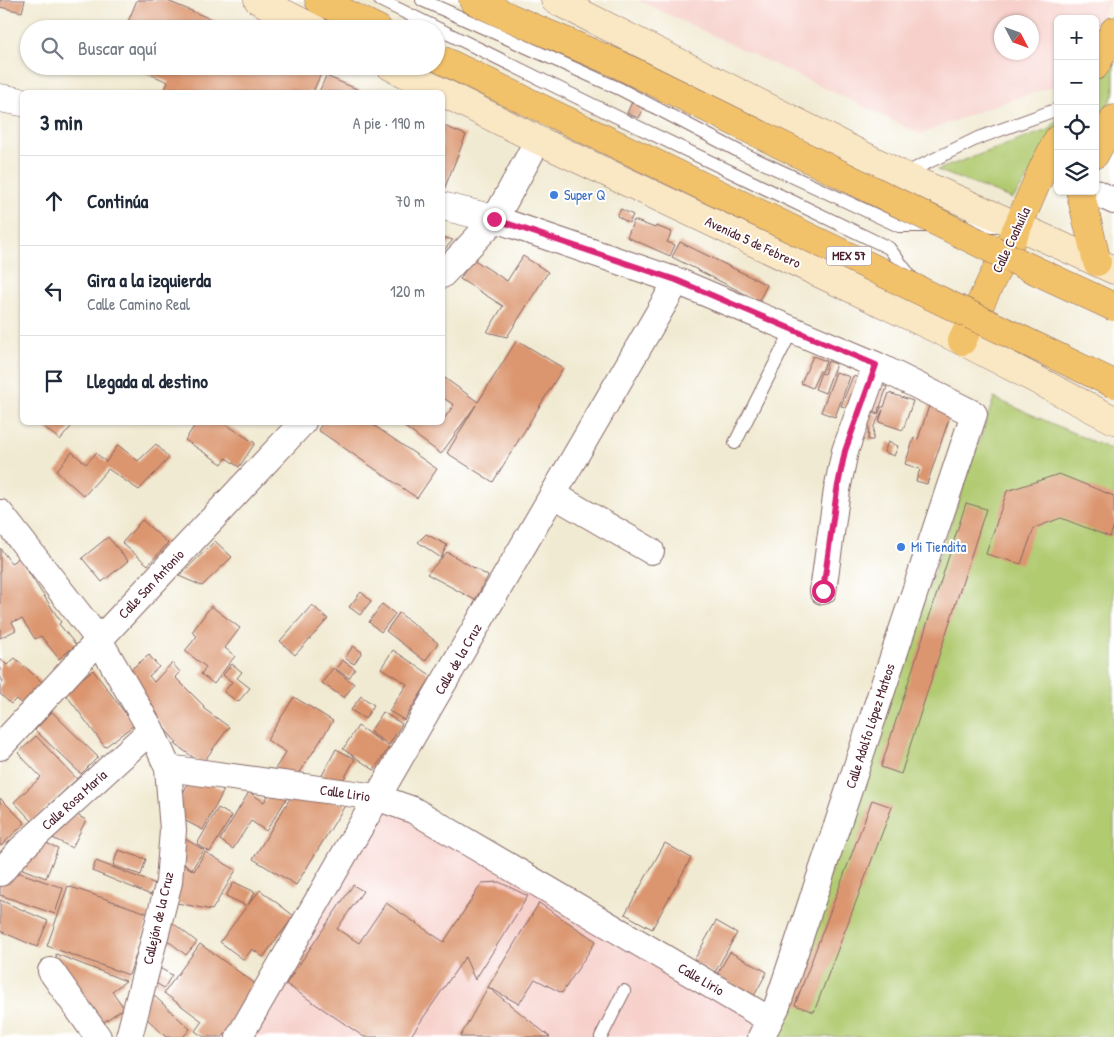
<!DOCTYPE html>
<html lang="es">
<meta charset="utf-8">
<style>
:root{--surface:#fff;--page:#f6f6f7;--text:#1f2937;--muted:#747a83;--line:#e0e1e3}
body{margin:0;font-family:"Patrick Hand",sans-serif;background:var(--page);color:var(--text)}
.controls{position:absolute;right:15px;top:15px;display:grid;overflow:hidden;border-radius:8px;box-shadow:0 1px 4px #0004}
.controls button{width:45px;height:45px;display:grid;place-items:center;padding:0;border:0;border-bottom:1px solid var(--line);background:var(--surface);color:var(--text);font:25px sans-serif}
.compass{position:absolute;left:994px;top:15px;width:45px;height:45px;border-radius:50%;background:var(--surface);box-shadow:0 1px 4px #0004;rotate:131deg}
.stop{position:absolute;width:15px;height:15px;margin:-11px;border:4px solid #db2777;border-radius:50%;background:#fff}
.stop.end{background:#db2777;border-color:#fff;box-shadow:0 1px 5px #0008}
.list{margin:0;padding:0;list-style:none}
h2{display:flex;justify-content:space-between;align-items:center;height:65px;margin:0;padding:0 20px;font-size:21px}
h2 small{font-size:16px;font-weight:400;color:var(--muted)}
.list li{display:grid;grid-template-columns:32px 1fr auto;gap:15px;align-items:center;box-sizing:border-box;height:90px;padding:0 20px;border-top:1px solid var(--line)}
.list b{display:block;font-size:19px;white-space:nowrap}
.list p{margin:0;font-size:16px;white-space:nowrap;color:var(--muted)}
.list em{font-size:16px;font-style:normal;color:var(--muted)}
.icon{flex:none;width:28px;height:28px;fill:none;stroke:currentColor;stroke-width:2;stroke-linecap:round;stroke-linejoin:round}
.map{position:relative;flex:none;width:1114px;height:1037px;overflow:hidden}
.search{position:absolute;background:var(--surface);box-shadow:0 1px 4px #0004;left:20px;top:20px;width:425px;height:55px;display:flex;align-items:center;gap:12px;box-sizing:border-box;padding:0 18px;border-radius:28px;color:var(--muted);font-size:19px}
.panel{position:absolute;background:var(--surface);box-shadow:0 1px 4px #0004;left:20px;top:90px;width:425px;height:335px;border-radius:8px}
.map>svg:first-child{display:block}
.built{fill:#f7d0cb;fill-rule:evenodd}
.green{fill:#b1cb71;stroke:#7e754e}
.building{fill:#db9670}
.lines{fill:none;stroke-linecap:round;stroke-linejoin:round}
.service-casing{stroke:#846665;stroke-width:14}
.minor-casing{stroke:#846665;stroke-width:28}
.tertiary-casing{stroke:#846665;stroke-width:29}
.secondary-casing{stroke:#846665;stroke-width:29}
.primary-casing{stroke:#846665;stroke-width:29}
.trunk-casing{stroke:#846665;stroke-width:29}
.service{stroke:#fff;stroke-width:12}
.minor{stroke:#fff;stroke-width:26}
.tertiary{stroke:#fff;stroke-width:28}
.secondary{stroke:#fae7c3;stroke-width:28}
.primary{stroke:#f2c26a;stroke-width:28}
.trunk{stroke:#f2c26a;stroke-width:28}
.trunk-bridge-casing{stroke:#846665;stroke-width:29;stroke-linecap:butt}
.trunk-bridge{stroke:#f2c26a;stroke-width:28}
.route{stroke:#db2777;stroke-width:6}
.shop-dot{fill:#3f7fe0;stroke:#fff;stroke-width:2}
.labels{text-anchor:middle;stroke-width:4;stroke-linejoin:round;paint-order:stroke}
.shield{fill:#fff;stroke:#80626b;stroke-width:1}
.shield-label{font-size:12px;font-weight:bold;fill:#4a1f2b}
.shop-label{font-size:14px;fill:#366cbe;stroke:#fff;text-anchor:start}
.street-label{font-size:14px;fill:#4a1f2b;stroke:#fff}
</style>
<div class="map">
<svg width="1114" height="1037" viewBox="0 0 1114 1037">
<rect width="100%" height="100%" fill="#fff"/>
<filter id="ink" filterUnits="userSpaceOnUse"><feTurbulence type="fractalNoise" baseFrequency=".02" numOctaves="2"/><feDisplacementMap in="SourceGraphic" scale="10" xChannelSelector="R" yChannelSelector="G"/><feConvolveMatrix kernelMatrix="1 2 1 2 8 2 1 2 1" color-interpolation-filters="sRGB"/></filter>
<filter id="wash" filterUnits="userSpaceOnUse"><feTurbulence type="fractalNoise" baseFrequency=".0096" numOctaves="4" result="noise"/><feDisplacementMap in="SourceGraphic" scale="20" xChannelSelector="R" yChannelSelector="G"/><feGaussianBlur stdDeviation="1.12" result="paint"/><feColorMatrix in="noise" values="0 0 0 0 0 0 0 0 0 0 0 0 0 0 0 0 0 1.4 0 .05"/><feComposite in="paint" operator="in"/></filter>
<g filter="url(#wash)">
<rect width="100%" height="100%" fill="#f1ead2"/>
<path class="built" d="M638,0H1110L1095,27V19H1058V85L992,106L921,134ZM1002,22H1032V52H1002Z
M376,797L770,1020L761,1037H239Z"/>
<path class="green" d="M1114,32V94L1095,126V60Z
M1058,117V154L1047,151L1013,199L937,170L1050,129Z
M994,398L1114,451V1037H773Z"/>
<g id="blocks">
<path class="building" d="M0,0H25L22,12L0,7Z
M137,0H165L235,29H125Z
M131,66H312L322,71L313,92H164L168,82Z
M326,76L364,92H319Z
M632,102L644,107L639,118L627,113Z
M442,125L466,135L443,192H442Z
M621,209L633,215L629,223L617,216Z
M634,220L655,228L656,226L672,232L667,242L675,245L670,256L627,237Z
M442,237L453,240L442,252Z
M680,242L767,285L759,301L672,257Z
M523,256L548,272L507,337L487,332L503,306L460,279L473,259L507,281Z
M517,340L563,368L493,482L447,453L476,405L441,454L398,422H442V418L444,419L454,405L442,397V376L478,402Z
M813,356L826,361L822,372L820,371L812,388L801,383Z
M828,361L836,364L825,393L815,389L821,373L824,374Z
M836,372L850,377L835,417L821,412Z
M853,376L867,380L856,410L841,406Z
M873,382L887,387L880,407H884L889,393L913,401L903,430L879,422L883,410L874,426L873,440H868L869,427L866,425L869,412L878,415L881,408L879,407L878,413L864,408Z
M931,400L953,407L927,484L916,481L920,469L905,464L914,438L918,439Z
M38,422H75L60,440Z
M197,422H222L255,443L239,467L226,458L222,464L185,440Z
M323,422H369L437,469L417,498L318,430Z
M888,442L898,446L894,456L884,452Z
M156,444L169,458L139,490L108,469L84,496L56,471L72,452L86,464L96,453L106,462L118,445L138,461Z
M1059,474L1114,496V526L1110,537L1061,518L1034,528L1021,564L986,554L1007,491Z
M966,503L986,509L901,774L881,767Z
M142,520L168,543L148,565L122,543Z
M426,534L447,545L441,558L418,542Z
M108,537L128,561L102,582L82,558Z
M215,541L232,557L202,586L179,576Z
M0,548L11,563L19,558L61,622L59,624L76,645L59,659L41,636L35,639L22,619L12,622L16,630L0,638Z
M447,552L488,576L475,600L427,574Z
M361,592L371,601L360,615L349,607Z
M382,604L395,614L381,632L369,622Z
M312,605L328,619L295,655L280,641Z
M211,606L240,628L225,648L235,656L214,684L201,674L206,667L185,651L197,636L192,632Z
M399,613L438,643L425,661L386,631Z
M353,646L362,652L354,664L345,658Z
M393,650L432,676L404,720L389,711L407,684L381,668Z
M149,655L159,667L149,676L154,682L172,663L180,672L175,677L204,706L203,708L229,727L202,764L175,744L177,743L146,707L125,674Z
M15,658L42,682L22,704L16,699L11,704L0,694V686L3,682L0,676V659L7,665Z
M342,660L355,669L349,678L336,669Z
M232,664L242,672L237,678L250,688L238,702L224,692L232,682L223,675Z
M333,668L354,684L344,698L322,683Z
M93,670L134,725L105,747L64,692Z
M361,696L374,705L365,719L351,710Z
M294,697L333,721L297,777L273,772L286,752L267,740Z
M52,712L98,757L81,774L35,730Z
M383,712L402,724L389,745L370,732Z
M358,726L389,747L374,770L343,749Z
M36,736L77,779L32,821L14,802L41,777L18,753Z
M336,749L355,759L341,784L319,781Z
M191,775L224,790L203,830L174,815Z
M274,787L292,790L266,831L251,821L233,849L220,840L249,792L264,802Z
M294,792L346,804L296,885L253,859Z
M0,798L25,823L1,846L0,844Z
M872,800L892,807L814,1012L795,1005Z
M218,808L232,816L210,852L197,844Z
M68,810L86,820L72,848L43,833Z
M177,834L204,850L192,869L173,857Z
M36,839L58,848L46,878L12,865Z
M665,843L691,858L652,929L625,914Z
M118,850L146,859L141,875L113,866Z
M205,852L236,870L212,910L167,901L176,860L194,871Z
M96,861L156,884L151,895L92,871Z
M9,869L63,888L55,914L0,895V880Z
M234,882L255,892L248,905L260,890L294,916L263,957L252,949L244,960L220,942L247,906L226,896Z
M499,882L528,896L475,980L465,957L410,1037H364L286,984L353,885L363,891L337,929L359,943L386,903L444,942L482,883Z
M68,886L150,914L129,975L47,946Z
M0,900L48,921L37,947L0,931Z
M539,903L596,941L562,993L535,979L519,1004L488,987Z
M168,919L197,942L186,955L162,936Z
M716,921L737,933L714,974L693,962Z
M200,944L260,987L223,1037H204L195,1031L202,1021L164,993Z
M730,952L767,972L754,996L716,976Z
M56,954L126,981L112,991L124,1008L98,1026L57,967Z
M156,966L172,975L164,988L149,979Z
M488,987L550,1037H460Z
M149,991L190,1029L183,1037H166L143,1015Z"/>
</g>
</g>
<g filter="url(#ink)">
<use href="#blocks" fill-opacity="0" stroke="#846665" stroke-width="1"/>
<g class="lines">
<g class="service-casing">
<path id="service" d="M380,0L607,112L889,248L914,281
M422,0L620,89L742,153L899,226H931
M904,174L978,138L1058,109
M961,226H1001
M735,443L792,330
M601,1037L624,991"/>
</g>
<g class="minor-casing">
<path id="minor" d="M1092,191L1114,201
M495,219L677,281L876,365L974,414L777,1006L761,1037
M442,275L495,219L538,140
M554,495L651,551
M0,513L99,640L151,730L168,768L173,830L169,882L129,1037
M823,591L837,490L845,451L876,365
M0,747L99,640L303,422
M168,768L376,797L413,810L770,1020
M0,873L20,850L151,730
M51,971L98,1037
M239,1037C383,784 532,533 677,281"/>
</g>
<g class="tertiary-casing">
<path id="tertiary" d="M0,98L22,102
M442,206L495,219"/>
</g>
<g class="secondary-casing">
<path id="secondary" d="M258,0L315,29
M555,0L902,175L1018,226L1114,270
M390,66L538,140L962,341L1114,420"/>
</g>
<g class="primary-casing">
<path id="primary" d="M1095,66L1114,31
M1095,154L1114,119
M1080,191L1097,262
M962,341L1018,226L1043,168L1058,139"/>
</g>
<g class="trunk-casing">
<path id="trunk" d="M319,0L378,29
M473,0L509,17L618,64
M436,57L584,129"/>
</g>
<use href="#service" class="service"/>
<use href="#minor" class="minor"/>
<use href="#tertiary" class="tertiary"/>
<use href="#secondary" class="secondary"/>
<use href="#primary" class="primary"/>
<use href="#trunk" class="trunk"/>
<g class="trunk-bridge-casing">
<path id="trunk-bridge" d="M618,64L1028,267L1114,307
M584,129L1114,384"/>
</g>
<use href="#trunk-bridge" class="trunk-bridge"/>
</g>
</g>
<g class="lines" filter="url(#ink)">
<path class="route" d="M494,219L676,280L876,365L845,451L837,490L823,591"/>
</g>
<g class="shop-dot">
<circle cx="554" cy="195" r="5"/>
<circle cx="901" cy="547" r="5"/>
</g>
<g class="labels">
<rect class="shield" x="826.5" y="246.5" width="45" height="19" rx="4"/>
<g class="shield-label">
<text x="849" y="260">MEX 57</text>
</g>
<g class="shop-label">
<text x="564" y="200">Super Q</text>
<text x="911" y="552">Mi Tiendita</text>
</g>
<g class="street-label">
<text transform="translate(1011 240) rotate(-65)" y="5">Calle Coahuila</text>
<text transform="translate(753 242) rotate(25)" y="5">Avenida 5 de Febrero</text>
<text transform="translate(151 584) rotate(-47)" y="5">Calle San Antonio</text>
<text transform="translate(458 659) rotate(-60)" y="5">Calle de la Cruz</text>
<text transform="translate(870 726) rotate(-72)" y="5">Calle Adolfo López Mateos</text>
<text transform="translate(345 793) rotate(8)" y="5">Calle Lirio</text>
<text transform="translate(74 800) rotate(-42)" y="5">Calle Rosa María</text>
<text transform="translate(158 918) rotate(-77)" y="5">Callejón de la Cruz</text>
<text transform="translate(701 979) rotate(30)" y="5">Calle Lirio</text>
</g>
</g>
</svg>
<div class="controls">
<button>+</button>
<button>−</button>
<button><svg class="icon" aria-label="locate" viewBox="0 0 24 24"><circle cx="12" cy="12" r="6"/><path d="M12 2v4M12 18v4M2 12h4M18 12h4"/></svg></button>
<button><svg class="icon" aria-label="layers" viewBox="0 0 24 24"><path d="M12 4l9 5-9 5-9-5zM3 14l9 5 9-5"/></svg></button>
</div>
<svg class="compass" viewBox="-18 -18 36 36"><path d="M0-13l5 13h-10z" fill="#e53935"/><path d="M0 13l5-13h-10z" fill="#747a83"/></svg>
<div class="stop" style="left:823px;top:591px"></div>
<div class="stop end" style="left:494px;top:219px"></div>
<div class="search"><svg class="icon" aria-label="search" viewBox="0 0 24 24"><circle cx="10" cy="10" r="6"/><path d="M15 15l6 6"/></svg>Buscar aquí</div>
<section class="panel">
<h2>3 min<small>A pie · 190 m</small></h2>
<ul class="list">
<li><svg class="icon" aria-label="ahead" viewBox="0 0 24 24"><path d="M12 20V5M6 11l6-6 6 6"/></svg><div><b>Continúa</b></div><em>70 m</em></li>
<li><svg class="icon" aria-label="left" viewBox="0 0 24 24"><path d="M17 20v-9H6M10 6l-5 5 5 5"/></svg><div><b>Gira a la izquierda</b><p>Calle Camino Real</p></div><em>120 m</em></li>
<li><svg class="icon" aria-label="arrive" viewBox="0 0 24 24"><path d="M6 21V4h12l-3 4 3 4H6"/></svg><div><b>Llegada al destino</b></div></li>
</ul>
</section>
</div>
